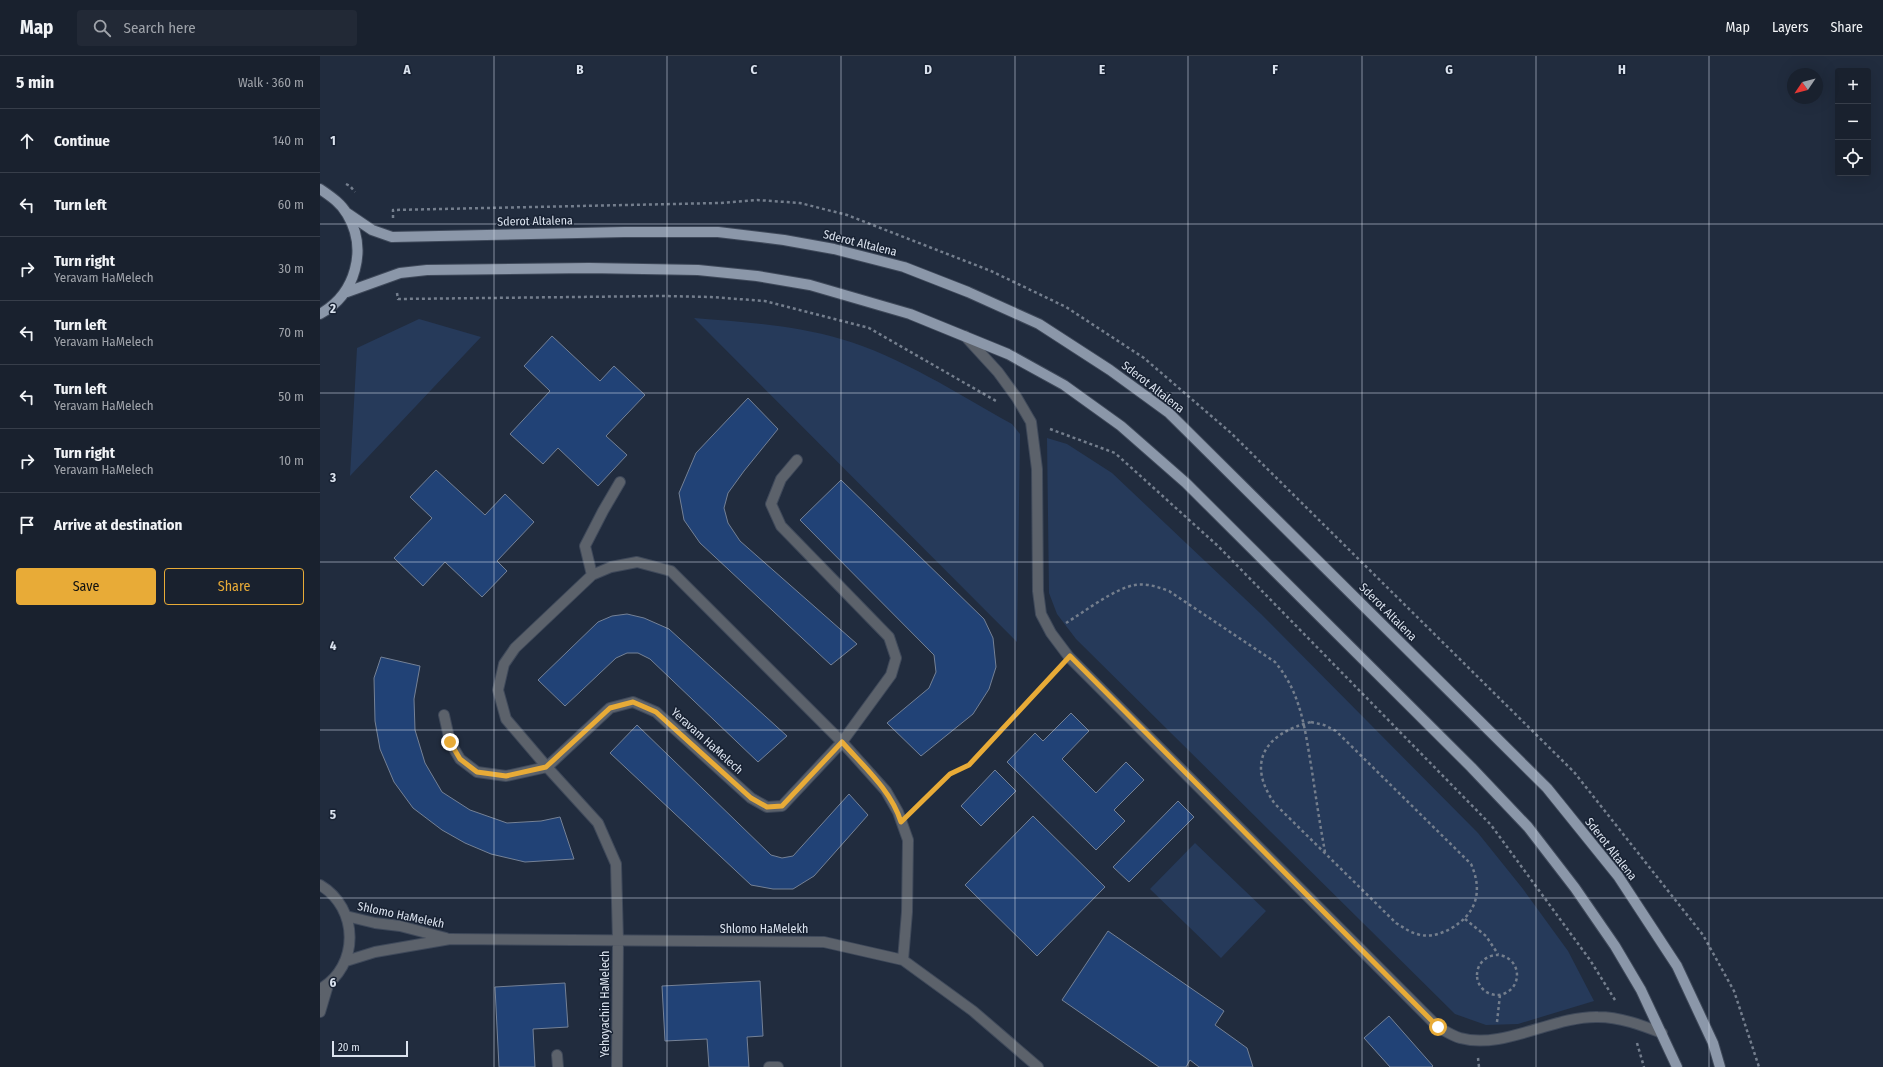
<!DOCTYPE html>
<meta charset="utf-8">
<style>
:root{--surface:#19212e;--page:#222936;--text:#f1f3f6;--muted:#9fa3aa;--line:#373e4a;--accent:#e8ab37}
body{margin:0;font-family:"Fira Sans Condensed",sans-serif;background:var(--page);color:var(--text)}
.controls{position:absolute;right:12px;top:12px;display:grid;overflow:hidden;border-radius:4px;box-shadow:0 4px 16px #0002}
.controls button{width:36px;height:36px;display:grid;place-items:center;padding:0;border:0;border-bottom:1px solid var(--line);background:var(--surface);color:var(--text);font:20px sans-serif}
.compass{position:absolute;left:1467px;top:12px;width:36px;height:36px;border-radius:50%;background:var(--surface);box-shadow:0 4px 16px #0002;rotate:235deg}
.scale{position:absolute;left:12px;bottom:10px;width:76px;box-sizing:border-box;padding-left:4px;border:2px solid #dbe3ef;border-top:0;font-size:11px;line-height:14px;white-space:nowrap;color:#dbe3ef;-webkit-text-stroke:3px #182233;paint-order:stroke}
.stop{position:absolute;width:12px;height:12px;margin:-9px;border:3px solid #e8ab37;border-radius:50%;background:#fff}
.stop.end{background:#e8ab37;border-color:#fff;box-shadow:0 1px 4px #0008}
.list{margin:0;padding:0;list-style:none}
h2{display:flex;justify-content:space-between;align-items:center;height:52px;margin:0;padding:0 16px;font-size:17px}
h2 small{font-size:13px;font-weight:400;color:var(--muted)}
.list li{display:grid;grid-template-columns:26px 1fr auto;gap:12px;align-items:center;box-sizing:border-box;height:64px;padding:0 16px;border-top:1px solid var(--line)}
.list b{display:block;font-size:15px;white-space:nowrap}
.list p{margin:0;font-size:13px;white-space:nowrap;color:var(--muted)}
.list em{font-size:13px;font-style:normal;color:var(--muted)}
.actions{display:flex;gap:8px;padding:12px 16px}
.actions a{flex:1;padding:9px 0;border:1px solid var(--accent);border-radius:4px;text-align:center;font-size:14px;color:var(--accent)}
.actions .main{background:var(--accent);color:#111}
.icon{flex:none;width:22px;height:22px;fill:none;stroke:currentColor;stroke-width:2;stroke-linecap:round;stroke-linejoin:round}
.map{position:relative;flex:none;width:1563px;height:1011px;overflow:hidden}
header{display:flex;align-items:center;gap:24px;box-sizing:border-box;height:56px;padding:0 20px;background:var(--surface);border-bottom:1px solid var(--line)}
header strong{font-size:19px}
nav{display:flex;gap:22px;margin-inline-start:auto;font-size:14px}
.search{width:280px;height:36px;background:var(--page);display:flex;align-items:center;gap:10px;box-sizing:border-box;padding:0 14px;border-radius:4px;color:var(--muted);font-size:15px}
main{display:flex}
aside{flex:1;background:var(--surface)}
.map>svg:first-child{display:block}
.green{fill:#263a5a}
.building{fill:#214276;stroke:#748196}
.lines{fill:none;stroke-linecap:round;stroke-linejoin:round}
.minor-casing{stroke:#3f495a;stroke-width:12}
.major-casing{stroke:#3f495a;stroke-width:12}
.path{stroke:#747e8d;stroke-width:2.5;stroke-dasharray:3 3;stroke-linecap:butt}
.minor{stroke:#5c626b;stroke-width:10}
.major{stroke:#8b97a9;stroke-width:10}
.route{stroke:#e8ab37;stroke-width:5}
.grid{fill:none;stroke:#dbe3ef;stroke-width:1;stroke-opacity:0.55}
.labels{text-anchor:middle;stroke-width:3;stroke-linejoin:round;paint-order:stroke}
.street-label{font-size:12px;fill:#dbe3ef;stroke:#182233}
.grid-label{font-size:13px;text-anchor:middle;font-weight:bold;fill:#dbe3ef;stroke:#182233;stroke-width:3;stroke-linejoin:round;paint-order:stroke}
</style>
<header>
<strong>Map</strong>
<div class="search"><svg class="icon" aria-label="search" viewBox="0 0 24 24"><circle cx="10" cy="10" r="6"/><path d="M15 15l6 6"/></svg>Search here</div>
<nav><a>Map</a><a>Layers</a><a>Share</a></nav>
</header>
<main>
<aside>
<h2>5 min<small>Walk · 360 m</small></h2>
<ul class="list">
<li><svg class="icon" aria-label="ahead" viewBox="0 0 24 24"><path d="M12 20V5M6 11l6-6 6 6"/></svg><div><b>Continue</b></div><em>140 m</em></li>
<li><svg class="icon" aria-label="left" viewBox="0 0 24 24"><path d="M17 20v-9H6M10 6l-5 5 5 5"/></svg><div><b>Turn left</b></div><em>60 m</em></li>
<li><svg class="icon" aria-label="right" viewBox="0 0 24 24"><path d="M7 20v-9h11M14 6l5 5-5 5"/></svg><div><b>Turn right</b><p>Yeravam HaMelech</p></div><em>30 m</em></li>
<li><svg class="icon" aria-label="left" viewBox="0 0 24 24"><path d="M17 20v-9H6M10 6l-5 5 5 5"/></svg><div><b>Turn left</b><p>Yeravam HaMelech</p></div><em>70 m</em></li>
<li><svg class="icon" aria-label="left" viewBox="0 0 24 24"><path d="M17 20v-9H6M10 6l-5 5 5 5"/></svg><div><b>Turn left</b><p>Yeravam HaMelech</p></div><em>50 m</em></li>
<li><svg class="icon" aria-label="right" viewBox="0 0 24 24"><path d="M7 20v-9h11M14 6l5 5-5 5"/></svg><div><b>Turn right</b><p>Yeravam HaMelech</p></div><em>10 m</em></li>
<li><svg class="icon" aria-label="arrive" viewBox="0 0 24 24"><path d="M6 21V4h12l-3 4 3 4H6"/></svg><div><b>Arrive at destination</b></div></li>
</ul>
<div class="actions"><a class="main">Save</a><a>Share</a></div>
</aside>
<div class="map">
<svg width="1563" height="1011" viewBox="0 0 1563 1011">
<rect width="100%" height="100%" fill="#212c3e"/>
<path class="green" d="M374,262C423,266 473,269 521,283C582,301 636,337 692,368L700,378L697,586Z
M99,263L161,281L30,420L37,292Z
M727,382L747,388L792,417L941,558L1158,777L1203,833L1248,895L1274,945L1198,968L1166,969L1135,958L756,583L737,558L729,537Z
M875,787L946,855L901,902L830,833Z"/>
<path class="building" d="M232,280L280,325L294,310L325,339L286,380L307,399L278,430L238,392L223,408L190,378L230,335L204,310Z
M428,342L458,373L424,415L408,437L404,452L408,467L420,485L537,588L511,609L380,487L364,464L359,437L376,397Z
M116,414L165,459L185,438L214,466L177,505L187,515L162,541L125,506L103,530L74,502L112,462L90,441Z
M521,424L664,563L673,582L676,611L669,633L653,658L601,700L567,667L609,632L616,616L614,599L480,464Z
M307,558L324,562L349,573L467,680L438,706L330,603L318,597H307L296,602L245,650L218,624L278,566L292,560Z
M61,601L100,610L94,643L95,674L105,707L122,736L150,754L187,767L221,765L240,761L254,803L205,806L171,798L145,787L122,774L93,752L74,726L60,693L55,665L54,622Z
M751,657L769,675L742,703L776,737L806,706L824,724L794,754L805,765L776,794L687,706L715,677L723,685Z
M317,669L451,799L462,802L473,800L529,738L548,759L494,820L473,833H453L431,829L290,697Z
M675,714L696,735L661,770L641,750Z
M858,745L874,761L809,826L793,811Z
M713,760L785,831L717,900L645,829Z
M788,875L904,955L895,969L927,992L933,1011H879L870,1004L866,1011H839L742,944Z
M440,925L443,980L427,981L429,1011H389L387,983L345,985L342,930Z
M245,927L248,971L213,973L215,1011H179L175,931Z
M1069,960L1113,1010L1112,1011H1070L1044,982Z"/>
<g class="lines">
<g class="minor-casing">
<path id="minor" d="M645,280L678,316L697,342L711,366L717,413L718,535L721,558L731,577L749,601L1118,971C1125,975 1133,980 1140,982C1183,994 1233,960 1278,961C1300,961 1321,969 1342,977
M272,519L291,511L317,506L351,515L522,686L566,735L578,756L588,784L587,856L583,904
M124,659L130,686L140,703L157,716L186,720L227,711L290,652L313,646L336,656L431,742L447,751L462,750L522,686L571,619L576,602L569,581L461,470L451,448L461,423L477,404
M0,829C39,852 40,910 0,933
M26,860L55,867L80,870L126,882
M26,905L55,896L130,883L504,886L583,904L653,955L718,1011
M0,956L8,929
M237,999L238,1011
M297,1011L298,885L296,808L278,767L227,711L186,663L178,634L184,608L195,592L272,519L265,490L283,455L300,426
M449,1011H458"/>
</g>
<g class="major-casing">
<path id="major" d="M0,133C10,140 21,147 27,158C48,193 36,238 0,258
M27,157L52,174L72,181L304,176H398L464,184L514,193L584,211L648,236L719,268L790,314L849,357L1227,732L1298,820L1357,910L1393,987L1400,1011
M27,236L80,217L107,214L269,212L378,214L437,220L490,229L590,258L688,298L744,329L801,370L866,427L1151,711L1208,771L1255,832L1295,890L1321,934L1357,1011"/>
</g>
<path class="path" d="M26,128L30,130L35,136
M73,162V154L400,147L437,144L480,147L527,159L671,215L746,251L824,302L911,377L1254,716L1383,879L1414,935L1439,1011
M77,237L78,243L342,240L391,241L445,245L549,272L676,345
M730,373L795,397L898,490L1171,769L1270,904L1295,944
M746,567C764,556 795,532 815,529C827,527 838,531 849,535L955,606C982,638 985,675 992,715C996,742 1000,769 1005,796
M991,666L1004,669L1016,675L1151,808C1163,835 1157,858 1130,873C1120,878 1109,882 1097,878C1089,876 1083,871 1076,867L955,748C925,706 946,677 991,666Z
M596,751L630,718L649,709L737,613
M1145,863L1166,880L1178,898
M1157 919a20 20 0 1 1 40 0a20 20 0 1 1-40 0Z
M1177,966L1180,939
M1317,987L1324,1011
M1158,1002L1159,1011"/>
<use href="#minor" class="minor"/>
<use href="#major" class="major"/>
</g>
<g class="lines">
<path class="route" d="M130,686L140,703L157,716L186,720L226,711L290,652L313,646L336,656L431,742L447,751L462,750L522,686C543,710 571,734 581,766L630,718L649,709L750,600L1118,971"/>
</g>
<path class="grid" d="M174,0V1011M347,0V1011M521,0V1011M695,0V1011M868,0V1011M1042,0V1011M1216,0V1011M1389,0V1011M0,168H1563M0,337H1563M0,506H1563M0,674H1563M0,842H1563"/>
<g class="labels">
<g class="street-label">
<text transform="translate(215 165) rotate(-1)" y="4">Sderot Altalena</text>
<text transform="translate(540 187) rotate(14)" y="4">Sderot Altalena</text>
<text transform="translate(833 331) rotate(38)" y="4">Sderot Altalena</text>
<text transform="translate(1068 556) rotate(45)" y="4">Sderot Altalena</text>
<text transform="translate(387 685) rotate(42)" y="4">Yeravam HaMelech</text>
<text transform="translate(1291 793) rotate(52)" y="4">Sderot Altalena</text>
<text transform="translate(81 859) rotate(12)" y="4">Shlomo HaMelekh</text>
<text x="444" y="877">Shlomo HaMelekh</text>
<text transform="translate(285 948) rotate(-90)" y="4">Yehoyachin HaMelech</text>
</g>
</g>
<g class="grid-label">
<text x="87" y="18">A</text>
<text x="260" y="18">B</text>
<text x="434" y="18">C</text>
<text x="608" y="18">D</text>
<text x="782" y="18">E</text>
<text x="955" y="18">F</text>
<text x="1129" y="18">G</text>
<text x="1302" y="18">H</text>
<text x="13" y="89">1</text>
<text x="13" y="257">2</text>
<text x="13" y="426">3</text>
<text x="13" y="594">4</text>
<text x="13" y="763">5</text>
<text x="13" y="931">6</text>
</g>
</svg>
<div class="controls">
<button>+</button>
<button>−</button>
<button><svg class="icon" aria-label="locate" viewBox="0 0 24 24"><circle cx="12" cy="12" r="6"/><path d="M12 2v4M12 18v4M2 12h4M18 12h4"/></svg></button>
</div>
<svg class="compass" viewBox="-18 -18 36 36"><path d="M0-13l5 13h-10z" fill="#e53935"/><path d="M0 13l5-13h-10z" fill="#9fa3aa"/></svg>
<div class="scale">20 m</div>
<div class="stop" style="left:1118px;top:971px"></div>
<div class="stop end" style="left:130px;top:686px"></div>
</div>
</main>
